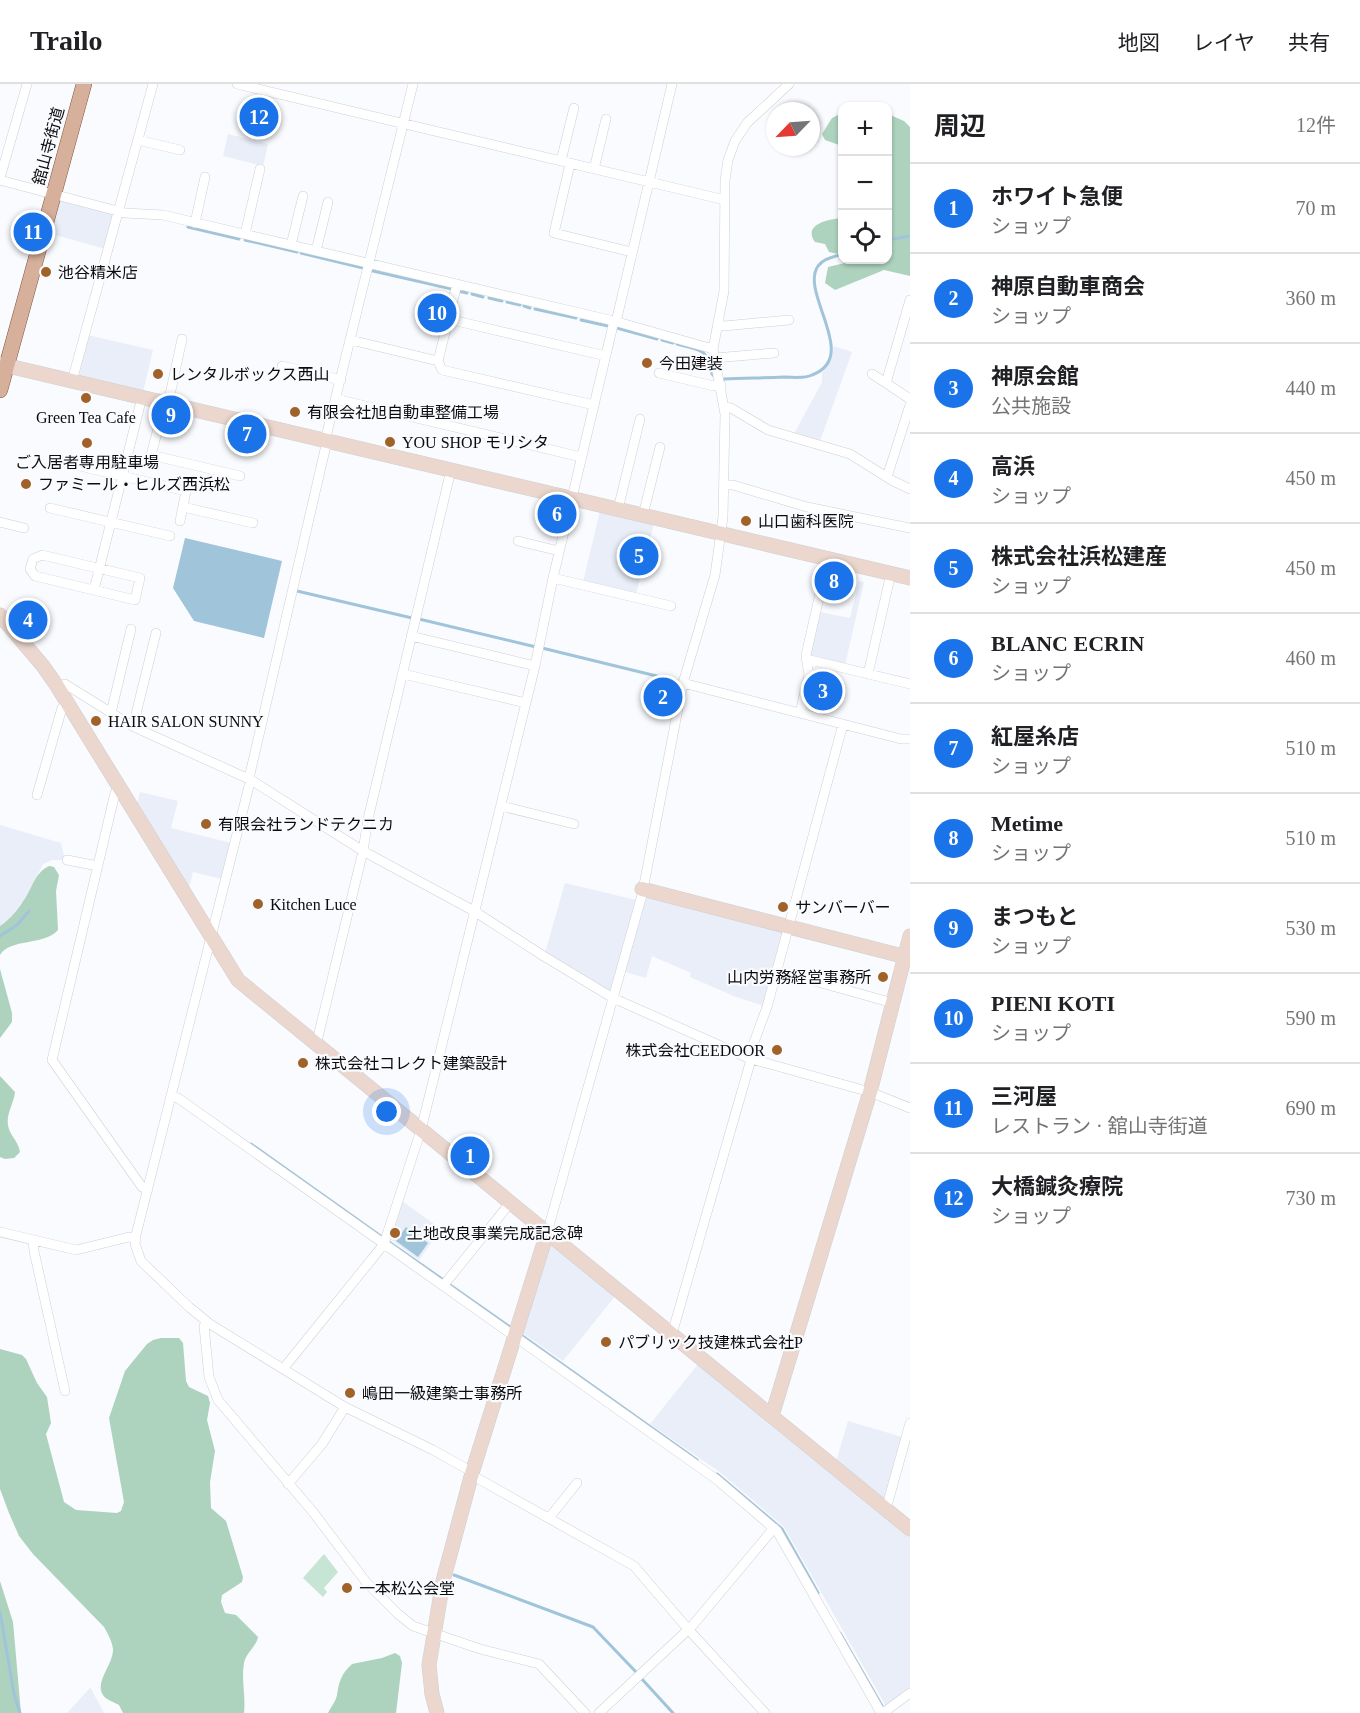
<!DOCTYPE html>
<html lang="ja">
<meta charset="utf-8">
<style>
:root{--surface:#fff;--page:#f2f2f2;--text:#202124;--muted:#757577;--line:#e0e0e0;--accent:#1a73e8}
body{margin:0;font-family:"Times New Roman","Noto Sans JP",serif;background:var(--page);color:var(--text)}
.controls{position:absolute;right:18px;top:18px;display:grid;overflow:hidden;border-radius:12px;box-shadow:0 2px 4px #0004}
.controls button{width:54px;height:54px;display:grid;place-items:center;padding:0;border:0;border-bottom:2px solid var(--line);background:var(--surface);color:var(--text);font:30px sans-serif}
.compass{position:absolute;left:766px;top:18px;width:54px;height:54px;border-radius:50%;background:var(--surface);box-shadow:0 2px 4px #0004;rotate:245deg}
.you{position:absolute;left:387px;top:1028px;width:21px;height:21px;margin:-15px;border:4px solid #fff;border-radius:50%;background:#1a73e8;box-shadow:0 0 0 9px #1a73e833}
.badge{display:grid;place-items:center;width:39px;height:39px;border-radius:50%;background:var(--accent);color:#fff;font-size:20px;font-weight:700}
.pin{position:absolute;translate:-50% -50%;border:3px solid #fff;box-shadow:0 2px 6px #0006}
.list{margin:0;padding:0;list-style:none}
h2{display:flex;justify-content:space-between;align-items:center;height:78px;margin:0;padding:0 24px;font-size:26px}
h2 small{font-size:20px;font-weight:400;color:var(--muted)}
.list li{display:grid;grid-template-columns:39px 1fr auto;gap:18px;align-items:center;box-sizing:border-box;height:90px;padding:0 24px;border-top:2px solid var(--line)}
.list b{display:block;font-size:22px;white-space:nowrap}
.list p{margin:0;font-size:20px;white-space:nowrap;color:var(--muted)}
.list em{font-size:20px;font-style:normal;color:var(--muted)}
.icon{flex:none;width:33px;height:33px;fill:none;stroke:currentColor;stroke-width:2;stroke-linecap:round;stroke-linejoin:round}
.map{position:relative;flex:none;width:910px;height:1629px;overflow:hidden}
header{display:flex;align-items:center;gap:36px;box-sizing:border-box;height:84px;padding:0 30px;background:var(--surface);border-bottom:2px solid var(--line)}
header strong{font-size:28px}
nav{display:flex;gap:33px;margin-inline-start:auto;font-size:21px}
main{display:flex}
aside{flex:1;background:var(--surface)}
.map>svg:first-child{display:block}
.built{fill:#e9eef8}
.green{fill:#c6e5d4}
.forest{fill:#add2be}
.water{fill:#a0c4d9}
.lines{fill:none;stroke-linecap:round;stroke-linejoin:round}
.stream{stroke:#a0c4d9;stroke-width:3}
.street-casing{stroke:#cdd0d5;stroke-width:10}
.secondary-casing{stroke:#cdd0d5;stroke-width:15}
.primary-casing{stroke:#7e543e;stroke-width:16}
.street{stroke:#fff;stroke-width:9}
.secondary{stroke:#ebd7cd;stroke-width:14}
.primary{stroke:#d6b09b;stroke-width:15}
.poi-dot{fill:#a16229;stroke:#f9fbfe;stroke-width:2}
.labels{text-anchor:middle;stroke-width:4.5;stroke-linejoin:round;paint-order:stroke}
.street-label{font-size:16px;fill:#0c0c0e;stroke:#f9fbfe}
.poi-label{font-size:16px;fill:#0c0c0e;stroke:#f9fbfe;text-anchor:start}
</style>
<header>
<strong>Trailo</strong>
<nav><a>地図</a><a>レイヤ</a><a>共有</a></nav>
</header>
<main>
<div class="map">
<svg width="910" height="1629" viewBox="0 0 910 1629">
<rect width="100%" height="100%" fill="#f9fbfe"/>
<path class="built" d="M228,50L268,60L263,82L223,72Z
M57,115L116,129L106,165L48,149Z
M87,251L153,266L143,308L76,293Z
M834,262L852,268L820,357L794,350L822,298V289L831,277Z
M600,427L654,439L636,510L583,498Z
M859,497L864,498L845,581L810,573L820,528L850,534Z
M140,708L178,717L171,744L231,759L222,795L193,788L188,808L136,723Z
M0,741L61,759L65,776H52L43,780L26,814L9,836L0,842Z
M565,799L636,816L611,906L608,907L545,869Z
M647,814L783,848L764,922L736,913L690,893L691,889L652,872L646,894L625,888L645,815Z
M402,1117L441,1145L419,1176L390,1155Z
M552,1159L616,1211L563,1277L521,1248L549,1160Z
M699,1279L910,1451V1604L886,1622L784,1443L721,1389L650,1340Z
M848,1337L902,1353L884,1415H882L836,1378Z
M90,1603L104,1629H67L90,1604Z"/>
<path class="green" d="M324,1470L338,1488L324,1504L327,1508L323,1513L303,1494Z"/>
<path class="forest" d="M842,29V62L825,56L822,50L832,34Z
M888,30L904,37L910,43V192L884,186L835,206L825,199L828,183L849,178L851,176H888Z
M842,134V171L829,168L825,160L815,158C802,140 830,135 842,134Z
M49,782L54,783L59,791L56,807L58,846C44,862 10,854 0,871V842C11,835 19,824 26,813C33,801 36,788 49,782Z
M0,885L12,929V938L0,954Z
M0,992L15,1008C14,1019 6,1030 8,1041C9,1051 18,1056 20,1068L14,1074L5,1075L0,1073Z
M161,1254H179L183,1259L186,1297L189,1303L208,1312L210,1319L207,1336L215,1367L210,1398L211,1424L226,1437L243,1493L242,1498L222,1511L221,1518L225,1529L236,1531L258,1553C256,1563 246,1569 244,1579C241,1596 246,1612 244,1629H123L119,1621C114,1618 106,1616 103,1611C94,1598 114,1580 113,1565C112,1557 108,1550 104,1543L33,1470L19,1452L9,1429L0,1405V1265L22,1271L26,1275L37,1299L47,1313L51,1339L46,1350L64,1418L76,1426L117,1429L121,1427L124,1418L109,1334L125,1287L147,1260L153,1256Z
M0,1497L13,1538L21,1629H0Z
M395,1569L400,1572L402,1579L396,1629H328C331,1623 336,1617 337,1611C339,1598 341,1590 352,1580L382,1574Z"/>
<path class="water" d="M185,454L282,477L264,554L194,537L173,504Z
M406,1143L428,1159L418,1173L396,1157Z"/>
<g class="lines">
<path class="stream" d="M188,143L239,155
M245,156L297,168
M888,156L910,152
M301,169L363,184
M373,187L452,205
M458,207L467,209
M472,210L483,213
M489,214L502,217
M507,218L520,221
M524,222L530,224
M535,225L576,234
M581,236L608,242
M617,244L657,255
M662,256L673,259
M677,260C702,267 706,263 712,290L714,292
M724,295C744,294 764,294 784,293C793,293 804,295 812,291C861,273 799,209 818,182C824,174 834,173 842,170
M297,507L412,534
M419,535L536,563
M542,564L677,597
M0,852L17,841L29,827
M251,1060L382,1153
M389,1158L442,1195
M450,1201L510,1243
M521,1251L697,1376
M717,1390L782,1445L818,1509
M454,1491L593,1543L636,1588
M0,1528L14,1610L20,1629
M840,1549L882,1622
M641,1594L673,1629"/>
<g class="street-casing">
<path id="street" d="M237,0L725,116
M138,56L180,66
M561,77L574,24
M570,80L554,149L632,168
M594,85L606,35
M0,94L27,0
M0,96L125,129L163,131L614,237L713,265
M195,139L205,93
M245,150L260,85
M291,161L303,112
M316,167L328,118
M457,200L438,277L442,286L594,321
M910,216L886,299L910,315
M448,235L606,272
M616,238L672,0
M718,241L724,242L789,236
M351,256L438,277
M715,274L774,269
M282,282L341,296
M659,289L714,302L721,301
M872,290L886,299
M72,297L153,0
M336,315L581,373
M165,319L151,371L240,392
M168,320L182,255
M725,323L731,324L768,346L850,370L893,397L910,405
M325,357L413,0
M327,357L250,690L249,702L136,1151L135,1160L141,1177L189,1223L210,1240L345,1323L433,1366L467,1385L477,1394L634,1482L688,1545L765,1629
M63,378L186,407L180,437
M887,393L910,321
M724,401H733L807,423L910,444
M183,423L253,439
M50,424L170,452
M618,425L640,335
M643,431L660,363
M0,438L24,444
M518,457L559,467
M42,471L140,494L135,516L35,492L30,485L33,475Z
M553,494L671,522
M94,506L142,313
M411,552L535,582
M806,575L910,600
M403,590L526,619
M868,590L891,489
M683,599L901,655H910
M59,604L65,600L134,643L251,696L363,767L474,827L545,873L613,914L748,974L870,1008L910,1024
M111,629L131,545
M800,629L809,591L806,571L828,474
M133,642L156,549
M120,706L115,709L52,976L142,1103L148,1105
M37,711L62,624L68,620
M501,722L574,740
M67,776L98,782
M807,895L893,919
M314,959L318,953L363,767L368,735L451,386
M172,1012L178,1014L716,1395L777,1447L881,1629
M0,1148L76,1166L129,1153L136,1154
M547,1149L642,811L683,599L715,491L723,433L725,330L713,265L724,207L725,96L728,76L735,57L747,39L789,0
M33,1156L34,1167L65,1307
M443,1202L510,1119
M207,1238L204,1242L209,1293L218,1316L313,1428L366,1498L398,1530L413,1542L480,1565L539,1580L585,1629
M670,1249L674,1243L750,979V969L767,923L843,640
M283,1285L384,1160L421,1046L535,582L553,494L614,237
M288,1400L322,1360L345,1323
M883,1423L888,1418L910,1339
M549,1434L577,1399
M599,1629L692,1542L774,1444
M883,1629L910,1609"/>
</g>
<g class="secondary-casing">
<path id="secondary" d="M0,280L910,494
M0,531L43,582L57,602L238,896L910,1445
M642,805L910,874
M770,1331L774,1325L870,1008L910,852
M437,1629L432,1610L429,1581L443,1497L472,1389L547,1149"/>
</g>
<g class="primary-casing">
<path id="primary" d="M0,306L84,0"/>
</g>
<use href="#street" class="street"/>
<use href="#secondary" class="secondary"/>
<use href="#primary" class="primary"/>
</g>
<g class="poi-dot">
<circle cx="46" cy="188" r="6"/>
<circle cx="647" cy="279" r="6"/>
<circle cx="158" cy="290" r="6"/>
<circle cx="86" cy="314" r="6"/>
<circle cx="295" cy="328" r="6"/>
<circle cx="390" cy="358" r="6"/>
<circle cx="87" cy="359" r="6"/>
<circle cx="26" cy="400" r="6"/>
<circle cx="746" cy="437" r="6"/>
<circle cx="96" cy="637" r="6"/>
<circle cx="206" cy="740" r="6"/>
<circle cx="258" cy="820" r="6"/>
<circle cx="783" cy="823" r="6"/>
<circle cx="883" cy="893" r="6"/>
<circle cx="777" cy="966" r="6"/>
<circle cx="303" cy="979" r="6"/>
<circle cx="395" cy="1149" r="6"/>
<circle cx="606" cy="1258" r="6"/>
<circle cx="350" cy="1309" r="6"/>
<circle cx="347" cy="1504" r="6"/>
</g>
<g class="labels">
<g class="street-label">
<text transform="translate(48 62) rotate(-75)" y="6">舘山寺街道</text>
</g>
<g class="poi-label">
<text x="58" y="194">池谷精米店</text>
<text x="659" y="285">今田建装</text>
<text x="170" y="296">レンタルボックス西山</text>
<text x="307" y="334">有限会社旭自動車整備工場</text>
<text x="86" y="339" text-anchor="middle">Green Tea Cafe</text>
<text x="402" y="364">YOU SHOP モリシタ</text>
<text x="87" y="384" text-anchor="middle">ご入居者専用駐車場</text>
<text x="38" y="406">ファミール・ヒルズ西浜松</text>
<text x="758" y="443">山口歯科医院</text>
<text x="108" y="643">HAIR SALON SUNNY</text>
<text x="218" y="746">有限会社ランドテクニカ</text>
<text x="270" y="826">Kitchen Luce</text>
<text x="795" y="829">サンバーバー</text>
<text x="871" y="899" text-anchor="end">山内労務経営事務所</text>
<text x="765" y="972" text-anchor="end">株式会社CEEDOOR</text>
<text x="315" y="985">株式会社コレクト建築設計</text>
<text x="407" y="1155">土地改良事業完成記念碑</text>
<text x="618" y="1264">パブリック技建株式会社P</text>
<text x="362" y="1315">嶋田一級建築士事務所</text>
<text x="359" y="1510">一本松公会堂</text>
</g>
</g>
</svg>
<div class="controls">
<button>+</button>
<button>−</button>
<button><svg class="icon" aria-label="locate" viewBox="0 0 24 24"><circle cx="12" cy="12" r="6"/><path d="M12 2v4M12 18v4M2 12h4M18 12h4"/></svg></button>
</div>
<svg class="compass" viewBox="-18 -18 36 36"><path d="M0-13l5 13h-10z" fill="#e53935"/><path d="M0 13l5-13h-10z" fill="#757577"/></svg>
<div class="you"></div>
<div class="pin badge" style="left:470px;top:1072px">1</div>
<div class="pin badge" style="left:663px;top:613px">2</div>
<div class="pin badge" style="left:823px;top:607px">3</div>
<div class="pin badge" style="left:28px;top:536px">4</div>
<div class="pin badge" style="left:639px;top:472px">5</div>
<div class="pin badge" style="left:557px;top:430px">6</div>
<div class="pin badge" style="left:247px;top:350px">7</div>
<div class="pin badge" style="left:834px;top:497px">8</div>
<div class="pin badge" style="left:171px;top:331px">9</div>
<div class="pin badge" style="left:437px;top:229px">10</div>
<div class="pin badge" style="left:33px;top:148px">11</div>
<div class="pin badge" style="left:259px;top:33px">12</div>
</div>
<aside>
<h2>周辺<small>12件</small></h2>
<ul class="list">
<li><span class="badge">1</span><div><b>ホワイト急便</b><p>ショップ</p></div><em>70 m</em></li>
<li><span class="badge">2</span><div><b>神原自動車商会</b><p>ショップ</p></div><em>360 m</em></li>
<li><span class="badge">3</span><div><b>神原会館</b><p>公共施設</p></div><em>440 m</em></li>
<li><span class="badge">4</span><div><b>高浜</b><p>ショップ</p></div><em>450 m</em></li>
<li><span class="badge">5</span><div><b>株式会社浜松建産</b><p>ショップ</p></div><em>450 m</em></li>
<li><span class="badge">6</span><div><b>BLANC ECRIN</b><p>ショップ</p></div><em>460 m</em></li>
<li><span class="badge">7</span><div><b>紅屋糸店</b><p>ショップ</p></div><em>510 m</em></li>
<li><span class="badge">8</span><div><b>Metime</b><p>ショップ</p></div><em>510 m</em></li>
<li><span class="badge">9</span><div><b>まつもと</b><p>ショップ</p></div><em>530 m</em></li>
<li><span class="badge">10</span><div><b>PIENI KOTI</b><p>ショップ</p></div><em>590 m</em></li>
<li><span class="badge">11</span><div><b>三河屋</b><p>レストラン · 舘山寺街道</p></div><em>690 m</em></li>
<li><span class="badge">12</span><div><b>大橋鍼灸療院</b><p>ショップ</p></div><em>730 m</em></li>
</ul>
</aside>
</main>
